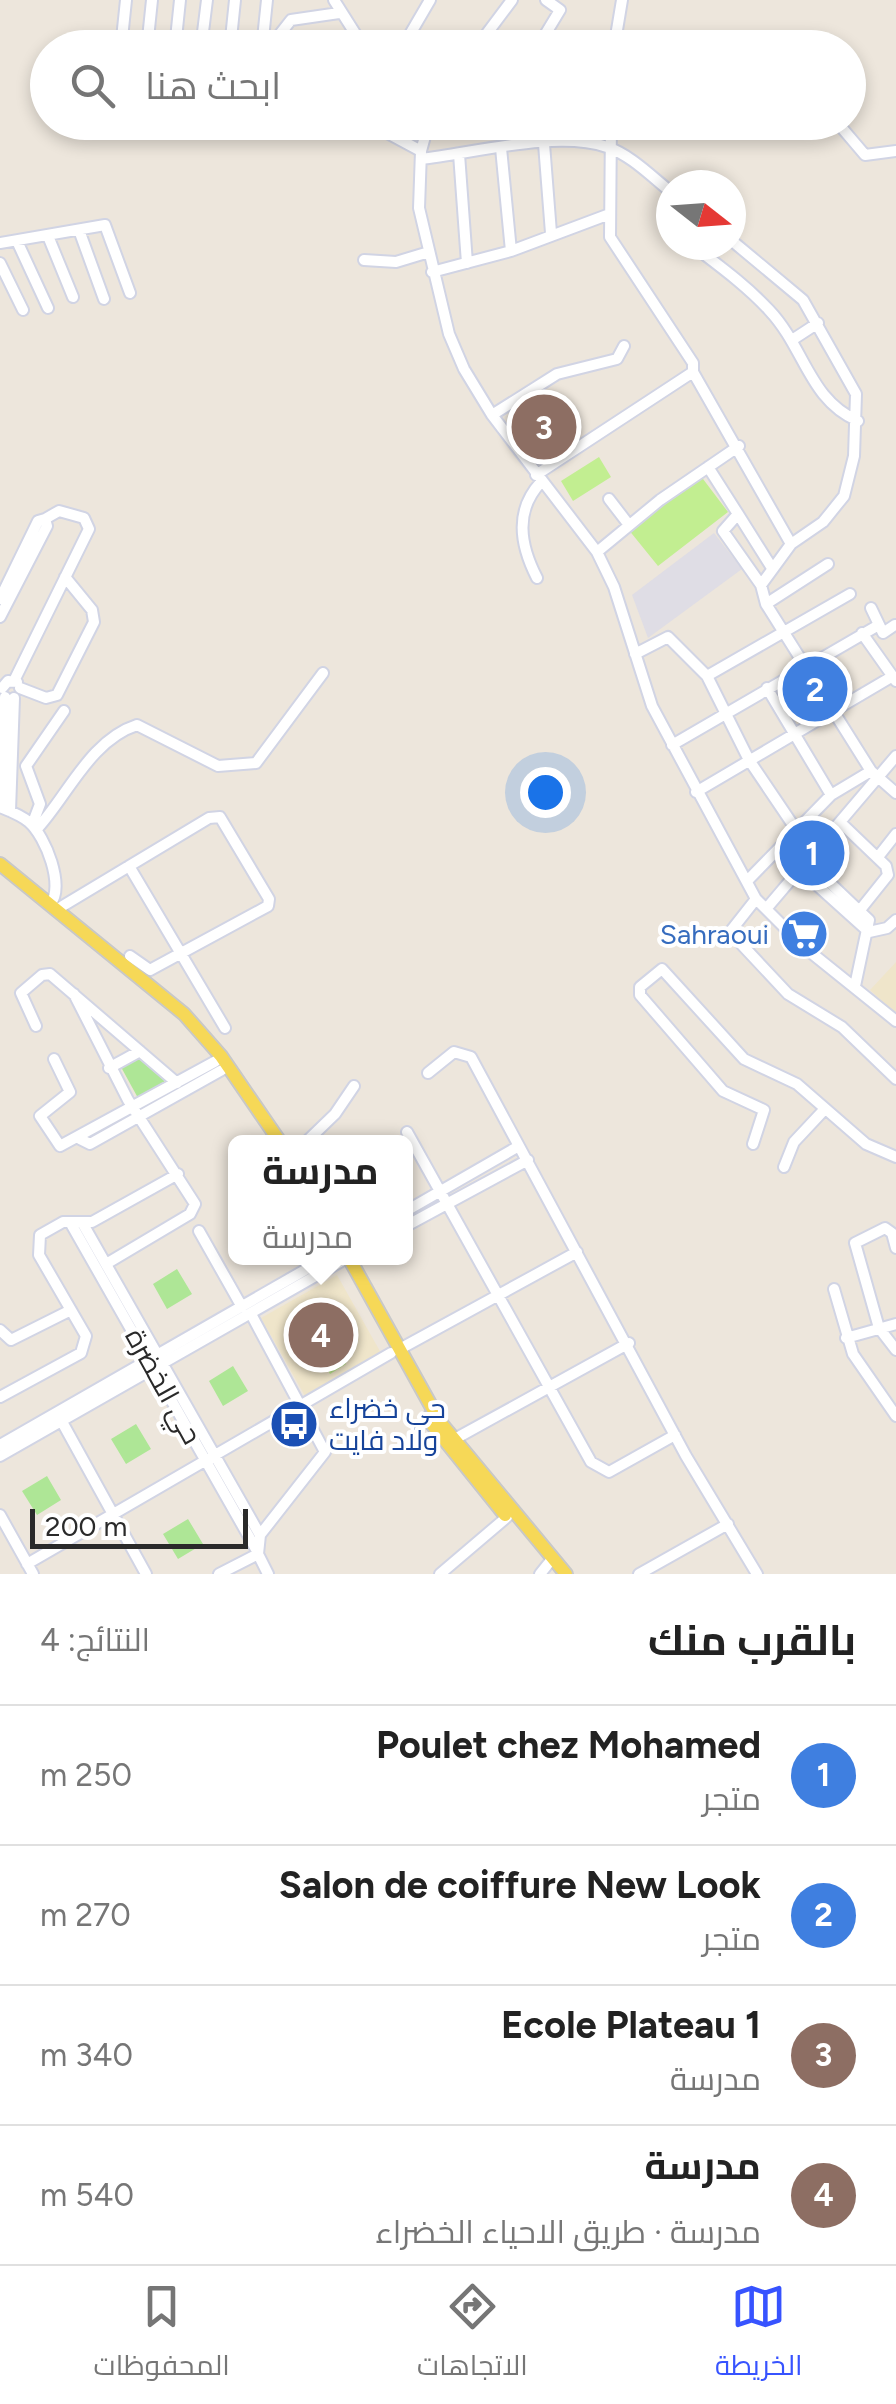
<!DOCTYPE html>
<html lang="ar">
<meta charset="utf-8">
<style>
:root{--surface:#fff;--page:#f6f6f6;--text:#222;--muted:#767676;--line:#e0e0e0;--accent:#3753ff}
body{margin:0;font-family:Figtree,Cairo,sans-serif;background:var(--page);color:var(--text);direction:rtl}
.compass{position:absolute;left:656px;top:170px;width:90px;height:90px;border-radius:50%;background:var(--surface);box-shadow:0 5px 15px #0003;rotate:107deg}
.scale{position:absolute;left:30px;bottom:25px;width:218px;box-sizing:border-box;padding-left:10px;border:5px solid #2a2a2a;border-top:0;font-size:28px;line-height:35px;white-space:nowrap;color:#2a2a2a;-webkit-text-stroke:8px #fff;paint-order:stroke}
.you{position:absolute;left:545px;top:792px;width:35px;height:35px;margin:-25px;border:8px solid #fff;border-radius:50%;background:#1a73e8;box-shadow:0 0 0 15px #1a73e833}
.badge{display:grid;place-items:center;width:65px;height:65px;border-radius:50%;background:var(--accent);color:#fff;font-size:32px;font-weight:700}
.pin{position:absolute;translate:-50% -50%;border:5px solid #fff;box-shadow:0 2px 10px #0006}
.popup{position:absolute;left:228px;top:1135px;width:185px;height:130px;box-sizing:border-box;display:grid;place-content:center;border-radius:15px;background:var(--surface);filter:drop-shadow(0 2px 8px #0005);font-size:32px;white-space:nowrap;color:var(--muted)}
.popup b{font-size:38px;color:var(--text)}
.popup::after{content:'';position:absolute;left:50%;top:100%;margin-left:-20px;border:20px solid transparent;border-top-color:var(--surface)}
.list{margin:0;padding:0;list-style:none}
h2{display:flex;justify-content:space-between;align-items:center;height:130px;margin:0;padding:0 40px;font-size:42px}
h2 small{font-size:32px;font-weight:400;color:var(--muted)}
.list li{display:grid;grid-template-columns:65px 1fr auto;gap:30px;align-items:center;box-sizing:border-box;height:140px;padding:0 40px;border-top:2px solid var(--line)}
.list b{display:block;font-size:38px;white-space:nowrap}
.list p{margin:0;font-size:32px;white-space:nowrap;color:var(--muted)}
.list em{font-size:32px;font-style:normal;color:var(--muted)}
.icon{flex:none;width:55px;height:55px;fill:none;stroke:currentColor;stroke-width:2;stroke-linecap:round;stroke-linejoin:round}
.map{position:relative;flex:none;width:896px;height:1574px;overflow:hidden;direction:ltr}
.search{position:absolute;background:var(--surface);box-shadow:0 5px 15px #0003;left:30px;right:30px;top:30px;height:110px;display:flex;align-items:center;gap:25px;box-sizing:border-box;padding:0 35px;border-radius:55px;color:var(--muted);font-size:38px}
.sheet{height:690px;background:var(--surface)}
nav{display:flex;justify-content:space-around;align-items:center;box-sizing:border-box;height:140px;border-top:2px solid var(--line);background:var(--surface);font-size:28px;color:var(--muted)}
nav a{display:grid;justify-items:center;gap:5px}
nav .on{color:var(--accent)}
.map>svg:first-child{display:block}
.industrial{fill:#dfdde5}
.education{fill:#efe5ca}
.green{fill:#aee696}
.pitch{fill:#c2ee91}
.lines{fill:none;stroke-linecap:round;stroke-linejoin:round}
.minor-casing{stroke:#d1d4e4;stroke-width:14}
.major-casing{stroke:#c8c8c8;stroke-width:16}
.minor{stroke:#fff;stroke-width:10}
.major{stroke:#f6d857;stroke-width:12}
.labels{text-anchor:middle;stroke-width:8;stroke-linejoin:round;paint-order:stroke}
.shop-label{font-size:28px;fill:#366cbe;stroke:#fff;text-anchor:end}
.street-label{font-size:28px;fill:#2a2a2a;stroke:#fff}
.transit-label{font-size:28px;fill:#164399;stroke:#fff;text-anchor:start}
</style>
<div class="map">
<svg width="896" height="1574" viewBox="0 0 896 1574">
<rect width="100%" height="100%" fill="#ede6dc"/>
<path class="industrial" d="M714,533L742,569L648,638L632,595Z"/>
<path class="education" d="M547,389L579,436L540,461L509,418Z
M896,962V1014L870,990Z
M337,1275L381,1353L305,1396L261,1318Z"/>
<path class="green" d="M139,1059L165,1081L138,1098L121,1067Z
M177,1269L192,1294L167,1309L153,1284Z
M233,1366L248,1391L223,1406L209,1381Z
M136,1424L151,1449L126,1464L111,1439Z
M47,1476L61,1500L37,1515L22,1491Z
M188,1519L203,1544L178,1559L163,1534Z"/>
<path class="pitch" d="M599,457L611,477L573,501L561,481Z
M700,475L728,512L658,566L628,529Z
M326,1328L346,1364L330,1374L309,1338Z"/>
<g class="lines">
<g class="minor-casing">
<path id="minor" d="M334,0L358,38L371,48
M121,48L126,0
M147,48L152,0
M175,48L180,0
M201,48L207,0
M230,48L235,0
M262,48L267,0
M269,48L291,20L339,13
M402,48L430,0
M476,48L512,0
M537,48L560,10L546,0
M614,48L622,0
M367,122L421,151
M429,122L421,151L419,208L449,334L464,369L492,415L597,552L614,587L652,706L756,899L804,947L896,1021
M842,128L865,155L896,151
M544,144L551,233
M501,148L511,251
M459,154L467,263
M421,159C474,153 557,130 607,147C631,155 652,177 671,192
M79,230L104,299
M48,236L73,297
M731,240L803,300L856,394L854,456L844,496L823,522L791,544L761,585
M17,241L48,308
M0,243L105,225L130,293
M692,245C718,265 746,285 769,310C805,348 809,400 858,421
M364,260L396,262L429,252
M0,263L23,310
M432,272L511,251L607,215
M792,340L818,323
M693,372L791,544
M492,415L557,374L617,359L624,346
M708,467L738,514L723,531L761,585L766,604L871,771L896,793
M536,475L693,372V363L610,237L611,122
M609,499L629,525
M738,514L772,568
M597,552L660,500L739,446
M537,578C520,545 514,511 541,482
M0,599L38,521L45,519L47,526L0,617
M766,604L828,564
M871,608L883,633L895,625
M862,633L896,681
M635,654L668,637L707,676L749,760L797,831
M707,676L850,594
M14,681L89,529L84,518L59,511L45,519
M2,688L8,681L17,682
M20,688L46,698L57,695L94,622L92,610L65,577
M767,688L831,795
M672,745L877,626
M696,792L893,676
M4,801L5,697
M0,807C10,811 21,815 29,822C46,837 65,886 50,905
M10,811L14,698
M840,822L886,866L888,875L860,910
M32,825L40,804L26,766L64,711
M36,830C67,797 90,740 137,725L218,766L256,763L323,673
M878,857L896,834
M807,861L869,920L855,986
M129,866L225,1028
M799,869L869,932L887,928L896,920
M749,879L831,795L871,771
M756,899L730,932L788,994L842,1027L896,1079
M766,909L896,756
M56,910L209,818L220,817L269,899L268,906L150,970L130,956
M74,994L128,1100L195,1204L190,1214L106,1264
M36,1026L21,993L42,975L50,974L177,1083
M54,1059L70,1092L40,1116L60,1146L216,1061
M109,1068L140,1051
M428,1073L454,1052L471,1057L686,1456L757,1574
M407,1132L591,1462L609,1472L675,1435
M80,1139L90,1144L222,1070
M306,1142L335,1114L354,1086
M753,1144L764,1110L723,1091L640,995V987L662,969L744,1059L797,1084L866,1144L896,1157
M784,1167L794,1142L823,1111
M406,1211L519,1146
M70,1222L257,1551
M83,1224L260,1535
M406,1226L528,1160
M199,1231L242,1307
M896,1248L892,1233L885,1228L855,1243L879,1328L896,1350
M834,1289L853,1354L896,1416
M251,1314L325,1452L260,1535L258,1554L268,1574
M0,1330L11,1340L71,1310
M846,1338L896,1324
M398,1350L577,1252
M0,1397L81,1353L86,1336L39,1255L40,1235L63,1222H92L178,1174
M61,1420L146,1574
M453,1440L629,1343
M0,1445L326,1258
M0,1456L347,1258
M0,1515L33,1574
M27,1564L391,1353
M219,1574L258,1554
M440,1574L507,1517
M540,1574L552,1559
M639,1574L728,1524"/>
</g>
<g class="major-casing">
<path id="major" d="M0,864L184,1014L221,1056L280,1142
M349,1258L440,1422L566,1574
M427,1418L505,1515"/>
</g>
<use href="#minor" class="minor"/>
<use href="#major" class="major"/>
</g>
<defs>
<g id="supermarket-disc" transform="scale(2.5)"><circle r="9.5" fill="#3f7fe0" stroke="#fff"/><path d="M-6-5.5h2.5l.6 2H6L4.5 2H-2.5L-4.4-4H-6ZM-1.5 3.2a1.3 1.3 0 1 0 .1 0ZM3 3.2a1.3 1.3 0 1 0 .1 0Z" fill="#fff"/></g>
<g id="bus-disc" transform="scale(2.5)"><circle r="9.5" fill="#1a4fb4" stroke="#fff"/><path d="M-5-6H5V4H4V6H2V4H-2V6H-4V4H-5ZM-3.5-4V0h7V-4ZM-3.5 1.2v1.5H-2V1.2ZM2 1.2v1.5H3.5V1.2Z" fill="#fff"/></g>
</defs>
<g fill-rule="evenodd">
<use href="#supermarket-disc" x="804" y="934"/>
<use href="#bus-disc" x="294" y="1424"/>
</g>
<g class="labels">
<g class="shop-label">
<text x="769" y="944">Sahraoui</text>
</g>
<g class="street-label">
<text transform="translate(164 1386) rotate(61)" y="10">حي الخضرة</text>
</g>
<g class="transit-label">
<text x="329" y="1418">حي خضراء<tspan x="329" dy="32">ولاد فايت</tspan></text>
</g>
</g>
</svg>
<svg class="compass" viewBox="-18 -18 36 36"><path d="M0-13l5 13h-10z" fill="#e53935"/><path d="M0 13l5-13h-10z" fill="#767676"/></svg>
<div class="scale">200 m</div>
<div class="you"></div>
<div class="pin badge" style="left:812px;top:853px;background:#3f7fe0">1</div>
<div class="pin badge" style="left:815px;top:689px;background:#3f7fe0">2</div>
<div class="pin badge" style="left:544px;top:427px;background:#8d6e63">3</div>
<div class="pin badge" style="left:321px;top:1335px;background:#8d6e63">4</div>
<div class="popup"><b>مدرسة</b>مدرسة</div>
<div class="search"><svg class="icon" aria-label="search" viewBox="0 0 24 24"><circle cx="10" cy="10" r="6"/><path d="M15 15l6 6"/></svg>ابحث هنا</div>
</div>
<section class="sheet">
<h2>بالقرب منك<small>النتائج: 4</small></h2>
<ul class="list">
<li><span class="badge" style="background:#3f7fe0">1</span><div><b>Poulet chez Mohamed</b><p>متجر</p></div><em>250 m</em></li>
<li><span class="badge" style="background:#3f7fe0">2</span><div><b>Salon de coiffure New Look</b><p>متجر</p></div><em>270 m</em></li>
<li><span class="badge" style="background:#8d6e63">3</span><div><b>Ecole Plateau 1</b><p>مدرسة</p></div><em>340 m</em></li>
<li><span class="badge" style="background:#8d6e63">4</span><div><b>مدرسة</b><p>مدرسة · طريق الاحياء الخضراء</p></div><em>540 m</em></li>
</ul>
</section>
<nav>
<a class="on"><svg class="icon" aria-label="map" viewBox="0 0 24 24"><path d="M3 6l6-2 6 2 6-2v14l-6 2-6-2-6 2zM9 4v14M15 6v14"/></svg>الخريطة</a>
<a><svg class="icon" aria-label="directions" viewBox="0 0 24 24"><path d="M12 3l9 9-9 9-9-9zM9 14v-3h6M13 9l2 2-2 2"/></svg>الاتجاهات</a>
<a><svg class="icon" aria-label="saved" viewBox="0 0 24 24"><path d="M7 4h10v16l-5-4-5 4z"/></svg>المحفوظات</a>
</nav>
